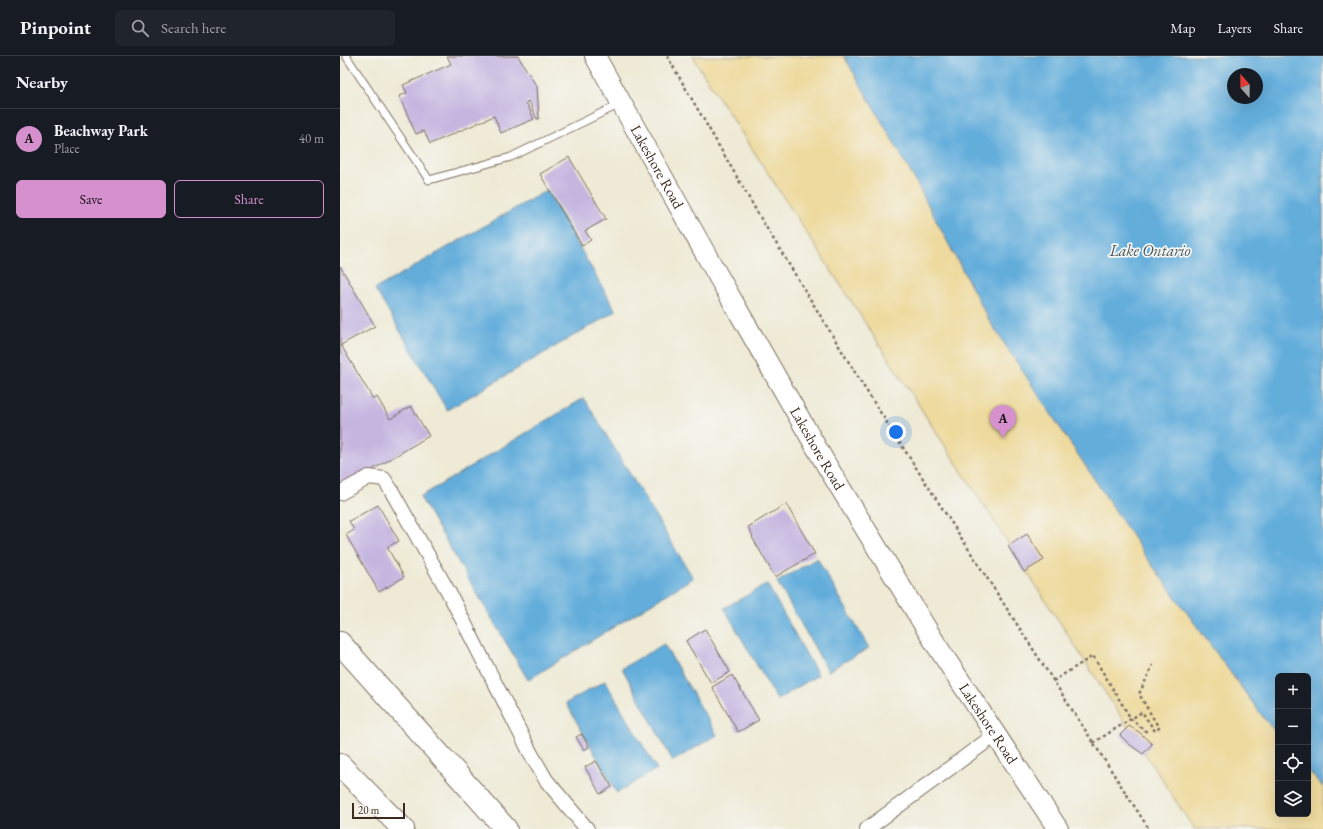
<!DOCTYPE html>
<meta charset="utf-8">
<style>
:root{--surface:#171b24;--page:#20242c;--text:#f1f3f6;--muted:#9ea1a6;--line:#363941;--accent:#d690ce}
body{margin:0;font-family:"EB Garamond",serif;background:var(--page);color:var(--text)}
.controls{position:absolute;right:12px;bottom:12px;display:grid;overflow:hidden;border-radius:6px;box-shadow:0 4px 16px #0002}
.controls button{width:36px;height:36px;display:grid;place-items:center;padding:0;border:0;border-bottom:1px solid var(--line);background:var(--surface);color:var(--text);font:20px sans-serif}
.compass{position:absolute;left:887px;top:12px;width:36px;height:36px;border-radius:50%;background:var(--surface);box-shadow:0 4px 16px #0002;rotate:339deg}
.scale{position:absolute;left:12px;bottom:10px;width:53px;box-sizing:border-box;padding-left:4px;border:2px solid #3b2a1e;border-top:0;font-size:11px;line-height:14px;white-space:nowrap;color:#3b2a1e;-webkit-text-stroke:3px #f6f6f2;paint-order:stroke}
.you{position:absolute;left:556px;top:376px;width:14px;height:14px;margin:-10px;border:3px solid #fff;border-radius:50%;background:#1a73e8;box-shadow:0 0 0 6px #1a73e833}
.badge{display:grid;place-items:center;width:26px;height:26px;border-radius:50%;background:var(--accent);color:#111;font-size:13px;font-weight:700}
.pin{position:absolute;translate:-50% -33px;filter:drop-shadow(0 1px 2px #0008)}
.pin::after{content:'';position:absolute;top:21px;width:14px;height:12px;background:inherit;clip-path:polygon(0 0,100% 0,50% 100%)}
.list{margin:0;padding:0;list-style:none}
h2{display:flex;justify-content:space-between;align-items:center;height:52px;margin:0;padding:0 16px;font-size:17px}
h2 small{font-size:13px;font-weight:400;color:var(--muted)}
.list li{display:grid;grid-template-columns:26px 1fr auto;gap:12px;align-items:center;box-sizing:border-box;height:60px;padding:0 16px;border-top:1px solid var(--line)}
.list b{display:block;font-size:15px;white-space:nowrap}
.list p{margin:0;font-size:13px;white-space:nowrap;color:var(--muted)}
.list em{font-size:13px;font-style:normal;color:var(--muted)}
.actions{display:flex;gap:8px;padding:12px 16px}
.actions a{flex:1;padding:9px 0;border:1px solid var(--accent);border-radius:6px;text-align:center;font-size:14px;color:var(--accent)}
.actions .main{background:var(--accent);color:#111}
.icon{flex:none;width:22px;height:22px;fill:none;stroke:currentColor;stroke-width:2;stroke-linecap:round;stroke-linejoin:round}
.map{position:relative;flex:none;width:983px;height:773px;overflow:hidden}
header{display:flex;align-items:center;gap:24px;box-sizing:border-box;height:56px;padding:0 20px;background:var(--surface);border-bottom:1px solid var(--line)}
header strong{font-size:19px}
nav{display:flex;gap:22px;margin-inline-start:auto;font-size:14px}
.search{width:280px;height:36px;background:var(--page);display:flex;align-items:center;gap:10px;box-sizing:border-box;padding:0 14px;border-radius:6px;color:var(--muted);font-size:15px}
main{display:flex}
aside{flex:1;background:var(--surface)}
.map>svg:first-child{display:block}
.sand{fill:#eeda9e;stroke:#94825e}
.water{fill:#63addb;stroke:#4f6c7c;fill-rule:evenodd}
.building{fill:#c5b6e0}
.lines{fill:none;stroke-linecap:round;stroke-linejoin:round}
.lane-casing{stroke:#7a6d5e;stroke-width:9}
.street-casing{stroke:#7a6d5e;stroke-width:16}
.secondary-casing{stroke:#7a6d5e;stroke-width:22}
.highway-casing{stroke:#7a6d5e;stroke-width:24}
.path{stroke:#7a6d5e;stroke-width:2.5;stroke-dasharray:3 3;stroke-linecap:butt}
.lane{stroke:#fff;stroke-width:7}
.street{stroke:#fff;stroke-width:14}
.secondary{stroke:#fff;stroke-width:20}
.highway{stroke:#fff;stroke-width:22}
.labels{text-anchor:middle;stroke-width:3.5;stroke-linejoin:round;paint-order:stroke}
.street-label{font-size:15px;fill:#3b2a1e;stroke:#f6f6f2}
.water-label{font-size:16px;font-style:italic;fill:#495860;stroke:#f6f6f2}
</style>
<header>
<strong>Pinpoint</strong>
<div class="search"><svg class="icon" aria-label="search" viewBox="0 0 24 24"><circle cx="10" cy="10" r="6"/><path d="M15 15l6 6"/></svg>Search here</div>
<nav><a>Map</a><a>Layers</a><a>Share</a></nav>
</header>
<main>
<aside>
<h2>Nearby<small></small></h2>
<ul class="list">
<li><span class="badge">A</span><div><b>Beachway Park</b><p>Place</p></div><em>40 m</em></li>
</ul>
<div class="actions"><a class="main">Save</a><a>Share</a></div>
</aside>
<div class="map">
<svg width="983" height="773" viewBox="0 0 983 773">
<rect width="100%" height="100%" fill="#f6f6f2"/>
<filter id="ink" filterUnits="userSpaceOnUse"><feTurbulence type="fractalNoise" baseFrequency=".025" numOctaves="2"/><feDisplacementMap in="SourceGraphic" scale="8" xChannelSelector="R" yChannelSelector="G"/><feConvolveMatrix kernelMatrix="1 2 1 2 8 2 1 2 1" color-interpolation-filters="sRGB"/></filter>
<filter id="wash" filterUnits="userSpaceOnUse"><feTurbulence type="fractalNoise" baseFrequency=".012" numOctaves="4" result="noise"/><feDisplacementMap in="SourceGraphic" scale="16" xChannelSelector="R" yChannelSelector="G"/><feGaussianBlur stdDeviation="0.9" result="paint"/><feColorMatrix in="noise" values="0 0 0 0 0 0 0 0 0 0 0 0 0 0 0 0 0 1.4 0 .05"/><feComposite in="paint" operator="in"/></filter>
<g filter="url(#wash)">
<rect width="100%" height="100%" fill="#eeead5"/>
<path class="sand" d="M353,0H504L569,113L650,266L804,498L923,661L938,679V758H968V714L983,731V773H854L357,8Z"/>
<path class="water" d="M504,0H983V731L968,714V620H938V679L923,661L804,498L650,266L569,113ZM893,18H917V42H893Z
M207,134L276,255L107,354L35,233Z
M244,342L353,522L188,624L80,441Z
M477,502L529,592L488,615L437,526Z
M427,528L478,619L437,644L384,552Z
M324,588L377,679L333,705L282,612Z
M265,625L317,713L277,737L226,647Z"/>
<g id="blocks">
<path class="building" d="M107,0H178L197,31L199,63H197L189,45L186,46L194,63L161,77L154,60L90,88L84,75L76,78L59,40L67,37L63,29L111,8Z
M229,101L266,163L245,175L251,184L242,190L200,118Z
M0,210L35,270L1,289L33,343L37,341L50,363L71,350L89,380L0,433Z
M446,448L475,498L435,521L412,481L413,480L408,471Z
M38,449L59,485L47,491L64,521L39,536L6,479L14,474L9,465Z
M687,478L704,504L684,516L668,490Z
M365,573L390,616L371,627L346,585Z
M392,619L419,664L398,676L372,631Z
M789,670L799,676L812,688L803,698L789,688L780,679Z
M242,678L249,691L244,694L236,681Z
M256,705L272,731L260,738L245,711Z"/>
</g>
</g>
<g filter="url(#ink)">
<use href="#blocks" fill-opacity="0" stroke="#7a6d5e" stroke-width="1"/>
<g class="lines">
<g class="lane-casing">
<path id="lane" d="M6,0L89,124L171,101L280,48"/>
</g>
<g class="street-casing">
<path id="street" d="M0,437L29,421L44,423L51,434L109,537L190,696L206,724L247,773
M527,773L655,679"/>
</g>
<g class="secondary-casing">
<g id="secondary">
<path id="s1" d="M255,0L369,204L487,410L597,590L718,773"/>
</g>
</g>
<g class="highway-casing">
<path id="highway" d="M0,587L166,773
M0,709L63,773"/>
</g>
<path class="path" d="M327,0L420,161L524,331L809,773
M713,625L753,600L791,663L808,677
M753,687L802,656L815,675L819,672L799,638L813,609"/>
<use href="#lane" class="lane"/>
<use href="#street" class="street"/>
<use href="#secondary" class="secondary"/>
<use href="#highway" class="highway"/>
</g>
</g>
<g class="labels">
<g class="street-label">
<text dy="5" stroke="none"><textPath href="#s1" startOffset="127">Lakeshore Road</textPath></text>
<text dy="5" stroke="none"><textPath href="#s1" startOffset="451">Lakeshore Road</textPath></text>
<text dy="5" stroke="none"><textPath href="#s1" startOffset="775">Lakeshore Road</textPath></text>
</g>
<g class="water-label">
<text x="810" y="200">Lake Ontario</text>
</g>
</g>
</svg>
<div class="controls">
<button>+</button>
<button>−</button>
<button><svg class="icon" aria-label="locate" viewBox="0 0 24 24"><circle cx="12" cy="12" r="6"/><path d="M12 2v4M12 18v4M2 12h4M18 12h4"/></svg></button>
<button><svg class="icon" aria-label="layers" viewBox="0 0 24 24"><path d="M12 4l9 5-9 5-9-5zM3 14l9 5 9-5"/></svg></button>
</div>
<svg class="compass" viewBox="-18 -18 36 36"><path d="M0-13l5 13h-10z" fill="#e53935"/><path d="M0 13l5-13h-10z" fill="#9ea1a6"/></svg>
<div class="scale">20 m</div>
<div class="you"></div>
<div class="pin badge" style="left:663px;top:382px">A</div>
</div>
</main>
